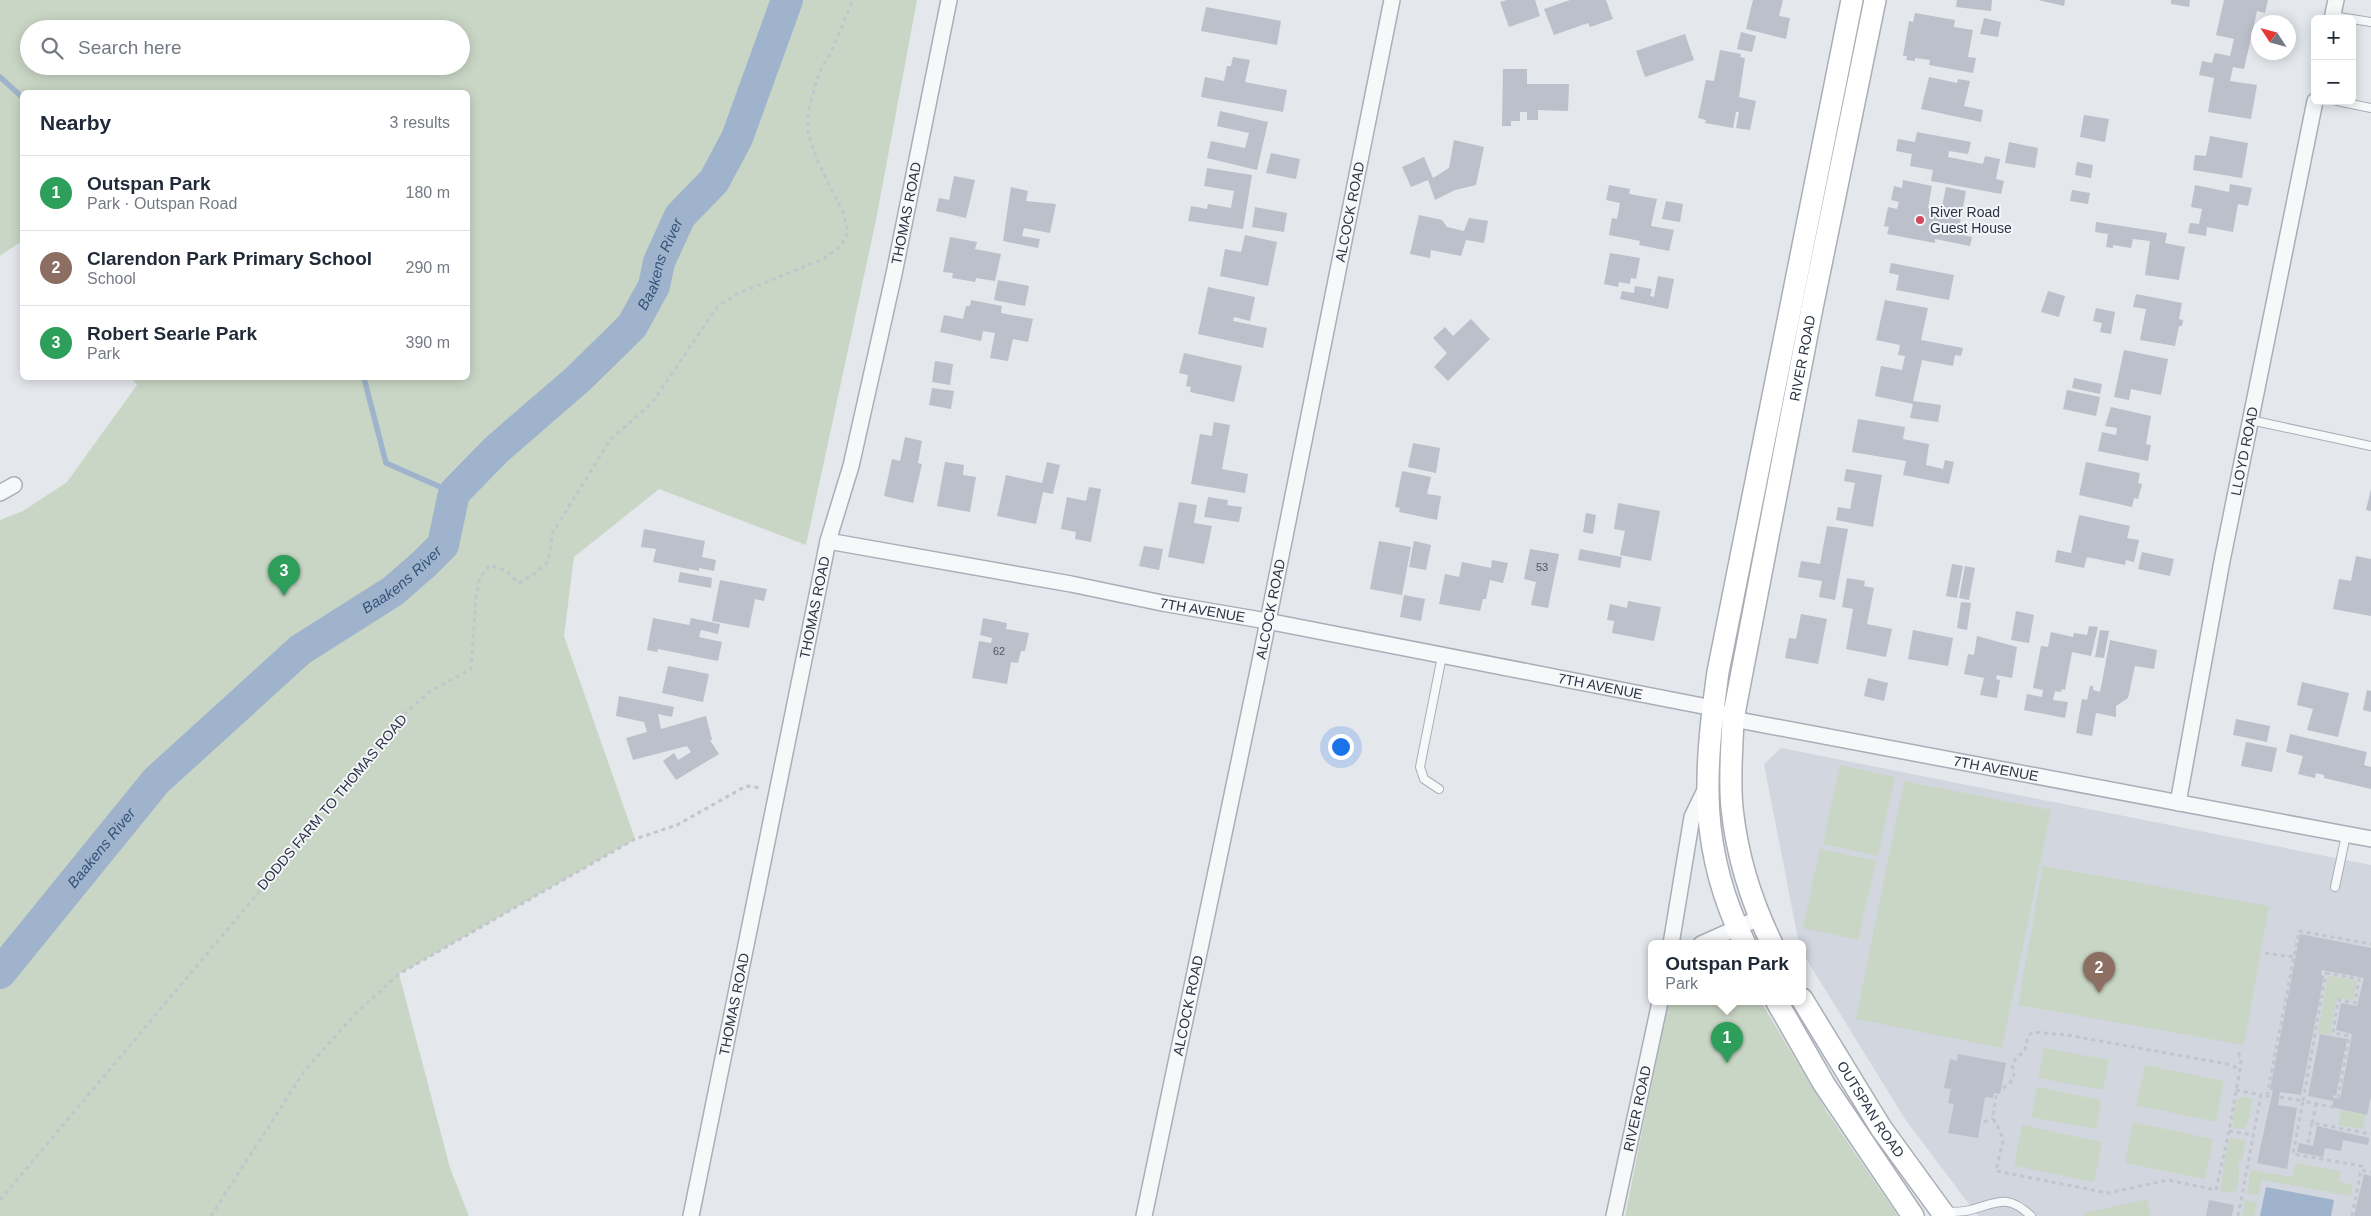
<!DOCTYPE html>
<meta charset="utf-8">
<style>
:root{--surface:#fff;--page:#f2f2f3;--text:#1f2937;--muted:#747a83;--line:#e0e1e3;--accent:#d1495b}
body{margin:0;font-family:Helvetica,sans-serif;background:var(--page);color:var(--text)}
.controls{position:absolute;right:15px;top:15px;display:grid;overflow:hidden;border-radius:8px;box-shadow:0 2px 12px #0003}
.controls button{width:45px;height:45px;display:grid;place-items:center;padding:0;border:0;border-bottom:1px solid var(--line);background:var(--surface);color:var(--text);font:25px sans-serif}
.compass{position:absolute;left:2251px;top:15px;width:45px;height:45px;border-radius:50%;background:var(--surface);box-shadow:0 2px 12px #0003;rotate:306deg}
.you{position:absolute;left:1340px;top:746px;width:18px;height:18px;margin:-12px;border:4px solid #fff;border-radius:50%;background:#1a73e8;box-shadow:0 0 0 8px #1a73e833}
.badge{display:grid;place-items:center;width:32px;height:32px;border-radius:50%;background:var(--accent);color:#fff;font-size:16px;font-weight:700}
.pin{position:absolute;translate:-50% -41px;filter:drop-shadow(0 1px 2px #0008)}
.pin::after{content:'';position:absolute;top:26px;width:18px;height:15px;background:inherit;clip-path:polygon(0 0,100% 0,50% 100%)}
.popup{position:absolute;left:1648px;top:940px;width:158px;height:65px;box-sizing:border-box;display:grid;place-content:center;border-radius:8px;background:var(--surface);filter:drop-shadow(0 1px 4px #0005);font-size:16px;white-space:nowrap;color:var(--muted)}
.popup b{font-size:19px;color:var(--text)}
.popup::after{content:'';position:absolute;left:50%;top:100%;margin-left:-10px;border:10px solid transparent;border-top-color:var(--surface)}
.list{margin:0;padding:0;list-style:none}
h2{display:flex;justify-content:space-between;align-items:center;height:65px;margin:0;padding:0 20px;font-size:21px}
h2 small{font-size:16px;font-weight:400;color:var(--muted)}
.list li{display:grid;grid-template-columns:32px 1fr auto;gap:15px;align-items:center;box-sizing:border-box;height:75px;padding:0 20px;border-top:1px solid var(--line)}
.list b{display:block;font-size:19px;white-space:nowrap}
.list p{margin:0;font-size:16px;white-space:nowrap;color:var(--muted)}
.list em{font-size:16px;font-style:normal;color:var(--muted)}
.icon{flex:none;width:28px;height:28px;fill:none;stroke:currentColor;stroke-width:2;stroke-linecap:round;stroke-linejoin:round}
.map{position:relative;flex:none;width:2371px;height:1216px;overflow:hidden}
.search{position:absolute;background:var(--surface);box-shadow:0 2px 12px #0003;left:20px;top:20px;width:450px;height:55px;display:flex;align-items:center;gap:12px;box-sizing:border-box;padding:0 18px;border-radius:28px;color:var(--muted);font-size:19px}
.panel{position:absolute;background:var(--surface);box-shadow:0 2px 12px #0003;left:20px;top:90px;width:450px;height:290px;border-radius:8px}
.map>svg:first-child{display:block}
.built{fill:#d2d6de}
.green{fill:#c9d6c5;fill-rule:evenodd}
.water{fill:#9fb4cc}
.lines{fill:none;stroke-linecap:round;stroke-linejoin:round}
.stream{stroke:#9fb4cc;stroke-width:5.5}
.river{stroke:#9fb4cc;stroke-width:32}
.building{fill:#bbc0ca}
.lane-casing{stroke:#a9aeb7;stroke-width:10}
.street-casing{stroke:#a9aeb7;stroke-width:18}
.secondary-casing{stroke:#a9aeb7;stroke-width:24}
.path{stroke:#c2c5cb;stroke-width:3;stroke-dasharray:4 4;stroke-linecap:butt}
.lane{stroke:#f7f8fa;stroke-width:8}
.street{stroke:#f7f8fa;stroke-width:15}
.secondary{stroke:#fff;stroke-width:21}
.poi-dot{fill:#d1495b;stroke:#f4f6f9;stroke-width:2}
.labels{text-anchor:middle;stroke-width:4;stroke-linejoin:round;paint-order:stroke}
.number-label{font-size:11px;fill:#4f5766}
.street-label{font-size:14px;fill:#2b3445;stroke:#f4f6f9}
.poi-label{font-size:14px;fill:#2b3445;stroke:#f4f6f9;text-anchor:start}
.water-label{font-size:15px;font-style:italic;fill:#34527a;stroke:#f4f6f9}
</style>
<div class="map">
<svg width="2371" height="1216" viewBox="0 0 2371 1216">
<rect width="100%" height="100%" fill="#e4e7ec"/>
<path class="built" d="M1781,748L2371,865V1216H1978L1905,1119L1802,952V944H1799L1764,764Z"/>
<path class="green" d="M0,0H917L876,220L806,545L659,489L574,557L564,636L635,839L399,974L450,1168L469,1216H0V520L23,511L67,482L137,385L131,378H468V92H22V241L0,256ZM29,29H461V66H29Z
M1840,765L1895,777L1878,856L1823,844Z
M1904,781L2051,810L2002,1048L1856,1019Z
M1820,849L1876,861L1858,940L1803,928Z
M2043,866L2269,906L2244,1045L2018,1005Z
M2328,976L2357,981L2353,1000L2336,998L2330,1035L2318,1033Z
M1668,1002H1761L1827,1112L1898,1216H1625Z
M2044,1048L2109,1060L2103,1090L2038,1078Z
M2145,1065L2224,1081L2216,1122L2136,1105Z
M2037,1087L2101,1100L2096,1129L2031,1117Z
M2241,1097L2252,1099L2248,1123L2244,1129L2234,1128L2232,1125L2236,1101Z
M2341,1110L2366,1114L2363,1129L2338,1125Z
M2133,1122L2213,1139L2205,1179L2125,1163Z
M2022,1125L2102,1142L2094,1182L2014,1166Z
M2231,1138L2246,1140L2242,1160L2238,1163L2239,1178L2236,1191L2230,1193L2220,1191L2227,1146Z
M2296,1163L2341,1171L2339,1182L2353,1185L2351,1196L2262,1180L2258,1195L2247,1193L2251,1170L2293,1177Z
M2147,1199L2151,1216H2084V1213Z
M2245,1200L2257,1203L2254,1216H2242Z"/>
<path class="water" d="M2266,1187L2334,1200L2331,1216H2260Z"/>
<g class="lines">
<path class="stream" d="M0,77L22,97
M364,378L386,463L454,493"/>
<path class="river" id="s1" d="M0,973L156,781L300,650L393,591L424,564L443,545L454,493L497,449L578,379L632,326L654,286L659,262L680,216L714,181L737,138L787,0"/>
</g>
<path class="building" d="M1507,0H1535L1540,16L1509,27L1500,2Z
M1570,0H1606L1613,19L1590,27L1588,23L1554,35L1544,9Z
M1753,0H1783L1779,16L1790,18L1786,39L1746,29Z
M1957,0H1992L1991,11L1956,7Z
M2038,0H2065L2064,6Z
M2171,0H2190L2189,7L2171,4Z
M2224,0H2268L2265,13L2257,11L2244,69L2233,67L2230,81L2257,85L2251,119L2208,112L2214,78L2199,75L2202,61L2212,63L2215,53L2230,56L2234,39L2216,35Z
M1206,7L1281,21L1277,45L1201,31Z
M1915,13L1955,20L1954,27L1973,30L1968,57L1976,58L1973,73L1929,65L1930,60L1915,58V61L1906,60L1907,56H1903L1909,21L1913,22Z
M1984,18L2001,22L1998,37L1980,34Z
M1741,32L1756,36L1752,52L1737,49Z
M1685,34L1694,60L1645,77L1636,51Z
M1720,50L1741,54L1740,57L1745,58L1739,97L1756,101L1750,130L1736,128L1739,112H1736L1733,128L1705,123L1706,120L1698,118L1706,80L1714,81Z
M1233,57L1250,60L1245,82L1287,90L1283,112L1201,97L1205,77L1224,81L1227,66H1231Z
M1503,69H1527V84H1569L1568,111L1538,110V120H1527V112H1520V121H1511V126H1502Z
M1929,77L1957,83L1958,79L1970,81L1964,106L1983,110L1981,122L1921,109Z
M1220,111L1268,122L1257,170L1207,158L1211,141L1245,148L1249,133L1217,126Z
M2084,115L2109,119L2105,142L2080,137Z
M1917,132L1971,142L1968,154L1949,151L1948,157L1983,164L1985,156L2000,159L1996,179L2004,181L2001,194L1931,181L1933,170L1910,166L1912,154L1896,151L1898,139L1915,142Z
M2210,136L2248,143L2242,178L2193,170L2195,155L2206,156Z
M1454,140L1484,147L1476,185L1455,190L1435,200L1428,180L1411,187L1402,167L1424,157L1433,178L1449,168Z
M2009,142L2038,148L2035,168L2005,163Z
M1271,153L1300,159L1296,179L1266,173Z
M2077,162L2093,165L2091,178L2075,175Z
M1207,168L1252,175L1243,229L1188,221L1191,206L1207,209L1208,204L1231,208L1234,191L1204,186Z
M954,176L975,180L966,218L936,211L939,198L949,200Z
M1903,180L1932,186L1928,208L1941,211L1946,187L1966,191L1958,234L1972,237L1970,246L1935,239V243L1887,234L1889,227L1884,226L1888,207L1897,209L1899,202L1891,200L1894,186L1902,188Z
M2230,184L2252,188L2248,206L2238,204L2233,232L2207,227L2206,236L2188,233L2190,223L2199,224L2202,209L2191,207L2195,185L2229,192Z
M1609,185L1630,189L1629,194L1657,199L1651,226L1674,230L1669,251L1639,245L1640,241L1609,235L1612,218L1617,219L1620,203L1606,200Z
M1011,187L1028,191L1026,201L1056,204L1050,233L1024,228L1022,236L1040,239L1038,248L1003,241Z
M2072,190L2090,193L2088,204L2070,201Z
M1666,201L1683,204L1680,222L1662,219Z
M1255,207L1287,213L1284,232L1252,227Z
M1419,215L1442,220L1447,227L1464,231L1469,218L1488,221L1484,243L1466,240L1461,256L1431,250L1430,258L1410,254Z
M2096,222L2167,233L2165,243L2185,247L2179,280L2145,275L2150,241L2133,239L2131,248L2113,245V248L2106,247L2108,234L2095,232Z
M1245,235L1277,242L1268,286L1220,276L1225,249L1241,252Z
M950,237L977,242L975,249L1001,254L995,281L976,278L975,282L952,278L953,273L943,272Z
M1610,253L1640,258L1636,279L1631,278L1630,284L1619,282L1618,287L1604,284Z
M1891,263L1954,275L1949,300L1896,290L1899,275L1889,273Z
M1658,276L1674,279L1668,309L1620,299L1622,291L1634,293L1635,286L1652,289L1650,296L1654,297Z
M998,280L1029,286L1025,306L994,300Z
M1208,287L1255,297L1250,321L1234,317L1233,321L1267,328L1263,348L1198,334Z
M2048,291L2065,296L2059,317L2041,312Z
M2136,294L2182,303L2179,319L2183,320L2182,326H2179L2175,346L2140,340L2146,309L2133,307Z
M971,300L1002,306L1001,313L1033,319L1028,342L1013,339L1008,361L990,358L995,333L983,331L981,341L940,332L944,315L963,319L966,306H970Z
M1885,300L1928,308L1921,340L1963,348L1961,356L1955,355L1953,366L1922,360L1913,401L1941,405L1938,422L1910,418L1913,404L1875,396L1881,366L1902,370L1905,356L1898,355L1900,345L1876,340Z
M2096,308L2115,312L2111,334L2100,332L2102,323L2093,321Z
M1471,319L1490,339L1448,381L1434,367L1447,353L1433,338L1445,327L1453,336Z
M2124,350L2168,359L2161,395L2131,389L2129,400L2114,397Z
M1184,353L1242,366L1234,402L1190,392L1191,387L1186,386L1188,375L1179,373Z
M935,361L953,364L950,385L932,382Z
M2074,378L2102,384L2100,394L2072,388Z
M932,388L954,391L951,409L929,405Z
M2067,390L2100,397L2096,416L2063,409Z
M2111,407L2151,416L2146,444L2151,445L2148,461L2098,451L2102,432L2116,435L2117,428L2105,426Z
M1858,419L1905,427L1903,439L1929,444L1926,465L1943,469L1945,460L1954,462L1949,484L1903,475L1906,461L1852,452Z
M1214,422L1230,425L1222,469L1248,474L1245,493L1191,484L1200,434L1212,436Z
M905,437L922,441L918,463L922,464L913,503L884,496L892,459L900,461Z
M1413,443L1440,448L1436,473L1408,467Z
M945,462L964,465L963,475L976,477L970,512L937,506Z
M1047,462L1060,465L1053,494L1043,492L1036,524L997,516L1006,475L1042,483Z
M2086,462L2140,473L2138,483L2142,484L2138,499L2134,498L2132,507L2079,495Z
M1846,469L1882,475L1873,527L1836,520L1838,507L1850,509L1855,483L1844,481Z
M1402,471L1431,477L1427,494L1441,496L1437,520L1399,512L1400,508L1395,507Z
M1089,487L1101,489L1091,542L1075,539L1076,532L1061,529L1067,497L1086,501Z
M2371,489V511L2366,510Z
M1208,497L1228,500L1227,505L1242,507L1239,522L1204,517Z
M1179,502L1197,505L1194,523L1212,526L1204,564L1168,557Z
M1618,503L1660,511L1651,561L1620,555L1625,531L1614,529Z
M1586,513L1596,515L1593,534L1583,532Z
M2079,515L2130,526L2127,538L2139,540L2134,562L2126,560L2125,565L2087,557L2084,568L2055,562L2057,550L2071,553Z
M1827,526L1848,529L1835,600L1819,597L1822,581L1798,577L1801,561L1820,564Z
M644,529L705,541L702,557L716,560L714,571L699,568V571L653,562L656,549L641,547Z
M1379,541L1411,547L1402,595L1370,589Z
M1414,541L1431,545L1426,570L1409,567Z
M1144,546L1163,549L1159,570L1139,566Z
M1530,549L1559,554L1548,608L1531,605L1536,582L1524,579Z
M1580,549L1622,557L1620,568L1578,560Z
M2142,552L2174,559L2170,576L2138,569Z
M2356,556L2371,559V616L2333,609L2339,579L2351,581Z
M1492,560L1508,563L1503,583L1490,580L1486,599H1483L1480,611L1439,604L1445,574L1459,577L1462,562L1491,568Z
M1952,564L1963,566L1957,598L1946,596Z
M1965,566L1975,568L1969,600L1959,598Z
M680,572L712,578L711,588L678,582Z
M1847,578L1865,581L1864,586L1874,588L1867,624L1892,629L1886,657L1846,649L1853,609L1842,607Z
M720,580L767,589L764,601L755,599L749,628L712,621Z
M1404,595L1425,599L1421,621L1400,617Z
M1628,601L1661,607L1654,641L1612,633L1614,621L1607,620L1610,604L1627,608Z
M1961,602L1971,603L1967,630L1957,628Z
M2016,611L2034,615L2029,643L2011,640Z
M1801,614L1827,619L1818,664L1785,658L1789,638L1796,639Z
M653,618L689,625L691,618L720,624L718,634L701,630L699,637L722,642L718,661L658,649L657,652L647,650Z
M983,618L1007,623L1006,629L1029,633L1025,651H1021L1018,663L1011,662L1007,684L972,678L979,641L991,643L992,638L980,635Z
M2089,626L2098,627L2091,656L2072,652L2065,690L2062,689L2061,692L2055,691L2053,700L2068,702L2065,718L2024,710L2027,694L2042,697L2043,690L2033,688L2041,646L2048,647L2051,632L2073,637L2074,633L2087,635Z
M1913,630L1953,638L1948,666L1908,659Z
M2100,630L2109,631L2104,658L2095,657Z
M1977,636L2017,647L2012,678L1997,675L1996,679L2000,680L1997,698L1980,695L1984,678L1964,674L1968,654L1974,655Z
M2110,640L2157,650L2154,669L2135,666L2128,698L2116,706V717L2096,713L2092,736L2076,733L2082,699L2087,700L2090,686H2093V690L2100,692Z
M668,666L709,674L703,702L662,693Z
M1868,678L1888,683L1884,701L1864,696Z
M2302,682L2349,693L2338,737L2307,730L2313,709L2297,705Z
M2367,690L2371,691V712L2363,710Z
M619,696L674,707L672,717L658,714L661,729L706,716L712,740H710L719,754L676,780L663,761L674,753L678,760L691,752L687,746L633,760L626,738L647,732L644,722L616,716Z
M2236,719L2270,726L2267,742L2233,735Z
M2290,734L2367,752L2364,765L2371,767V789L2324,778V775L2316,773L2315,778L2298,774L2303,756L2286,752Z
M2246,742L2277,748L2272,772L2241,766Z
M2300,934L2371,948V1096L2367,1115L2332,1107L2334,1098L2340,1099L2352,1034L2336,1030L2341,1003L2357,1006L2364,978L2322,970L2321,975L2324,976L2301,1095L2280,1092L2278,1105L2297,1108L2287,1169L2257,1163L2273,1090H2270Z
M2320,1034L2347,1039L2336,1096L2333,1095V1101L2308,1096Z
M1958,1054L2006,1063L2000,1094L1994,1093L1993,1098L1985,1097L1978,1138L1948,1133L1954,1104L1948,1103L1951,1089L1944,1088L1950,1059L1957,1061Z
M2317,1126L2369,1138L2368,1145L2343,1140L2341,1151L2325,1148L2323,1157L2297,1152L2299,1143L2313,1146Z
M2364,1174L2371,1176V1216H2354Z
M2209,1200L2234,1205L2232,1216H2206Z"/>
<g class="lines">
<g class="lane-casing">
<path id="lane" d="M2333,16L2351,19
M2352,19L2371,22
M2337,101L2371,108
M2250,420L2371,446
M1439,789L1424,779L1420,767L1442,656
M2335,887L2346,835
M1946,1212C1954,1212 1962,1212 1970,1210C1997,1203 2007,1193 2031,1216"/>
</g>
<g class="street-casing">
<g id="street">
<path d="M2332,19L2336,0"/>
<path d="M0,493L14,485"/>
<path id="s2" d="M828,541L1071,584L1162,603L1267,621L1713,708L1733,719L2371,839"/>
<path id="s3" d="M2178,803L2222,561L2315,101"/>
<path d="M1671,944L1692,817L1706,788"/>
<path d="M1701,944L1759,918"/>
<path id="s4" d="M691,1216L828,541L851,466L894,274L949,0"/>
<path id="s5" d="M1144,1216L1259,666L1392,0"/>
<path id="s6" d="M1614,1216L1660,1002"/>
</g>
</g>
<g class="secondary-casing">
<g id="secondary">
<path d="M1745,944C1698,850 1704,773 1718,672L1852,0"/>
<path id="s7" d="M1772,944C1751,901 1737,855 1732,808C1729,778 1732,748 1733,719L1812,308L1875,0"/>
<path id="s8" d="M1802,999L1881,1128L1945,1216"/>
<path d="M1777,1002L1824,1084L1913,1216"/>
</g>
</g>
<path class="path" d="M2265,953L2294,957
M2326,973L2359,979L2355,1003L2338,1000L2333,1033L2349,1036L2338,1098L2334,1097L2332,1107L2303,1101Z
M2003,1088L2009,1084L2014,1077L2012,1063L2025,1050L2028,1036L2033,1032L2067,1035L2227,1064L2240,1069
M2236,1090L2261,1095
M1996,1095L1993,1118L2001,1133L2003,1141L1996,1171L2108,1193L2168,1180L2216,1190L2229,1131L2240,1069L2241,1060L2238,1052
M2267,1096L2299,931L2371,944
M2280,1097L2303,1101L2293,1154L2362,1166L2361,1170
M1984,1122L1993,1118
M2312,1123L2316,1104
M2229,1131L2254,1135
M2308,1143L2312,1123L2371,1134
M0,1200L316,824L394,723L429,692L471,669L476,597L480,578L490,565L506,571L519,583L533,575L548,562L553,532L610,440L652,403L717,307L737,294L823,259L840,247L848,233L844,214L817,160L808,133V112L819,73L831,52L853,0
M211,1216L305,1070L356,1013L399,974L635,839L677,825L746,786L761,788
M2238,1216L2261,1095L2272,1097
M2352,1216L2361,1170L2371,1172"/>
<use href="#lane" class="lane"/>
<use href="#street" class="street"/>
<use href="#secondary" class="secondary"/>
</g>
<circle class="poi-dot" cx="1920" cy="220" r="5"/>
<g class="labels">
<g class="number-label">
<text x="1542" y="571">53</text>
<text x="999" y="655">62</text>
</g>
<g class="street-label">
<text dy="5" stroke="none"><textPath href="#s5" startOffset="1025">ALCOCK ROAD</textPath></text>
<text dy="5" stroke="none"><textPath href="#s4" startOffset="1026">THOMAS ROAD</textPath></text>
<text dy="5" stroke="none"><textPath href="#s7" startOffset="599">RIVER ROAD</textPath></text>
<text dy="5" stroke="none"><textPath href="#s3" startOffset="358">LLOYD ROAD</textPath></text>
<text dy="5" stroke="none"><textPath href="#s4" startOffset="621">THOMAS ROAD</textPath></text>
<text dy="5" stroke="none"><textPath href="#s5" startOffset="620">ALCOCK ROAD</textPath></text>
<text dy="5" stroke="none"><textPath href="#s2" startOffset="381">7TH AVENUE</textPath></text>
<text dy="5" stroke="none"><textPath href="#s2" startOffset="786">7TH AVENUE</textPath></text>
<text dy="5" stroke="none"><textPath href="#s2" startOffset="1191">7TH AVENUE</textPath></text>
<text transform="translate(332 802) rotate(-50)" y="5">DODDS FARM TO THOMAS ROAD</text>
<text dy="5" stroke="none"><textPath href="#s4" startOffset="216">THOMAS ROAD</textPath></text>
<text dy="5" stroke="none"><textPath href="#s5" startOffset="215">ALCOCK ROAD</textPath></text>
<text dy="5" stroke="none"><textPath href="#s6" startOffset="110">RIVER ROAD</textPath></text>
<text dy="5" stroke="none"><textPath href="#s8" startOffset="130">OUTSPAN ROAD</textPath></text>
</g>
<g class="poi-label">
<text x="1930" y="217">River Road<tspan x="1930" dy="16">Guest House</tspan></text>
</g>
<g class="water-label">
<text dy="5" stroke="none"><textPath href="#s1" startOffset="986">Baakens River</textPath></text>
<text dy="5" stroke="none"><textPath href="#s1" startOffset="566">Baakens River</textPath></text>
<text dy="5" stroke="none"><textPath href="#s1" startOffset="161">Baakens River</textPath></text>
</g>
</g>
</svg>
<div class="controls">
<button>+</button>
<button>−</button>
</div>
<svg class="compass" viewBox="-18 -18 36 36"><path d="M0-13l5 13h-10z" fill="#e53935"/><path d="M0 13l5-13h-10z" fill="#747a83"/></svg>
<div class="you"></div>
<div class="pin badge" style="left:1727px;top:1063px;background:#2e9e5b">1</div>
<div class="popup"><b>Outspan Park</b>Park</div>
<div class="pin badge" style="left:2099px;top:993px;background:#8d6e63">2</div>
<div class="pin badge" style="left:284px;top:596px;background:#2e9e5b">3</div>
<div class="search"><svg class="icon" aria-label="search" viewBox="0 0 24 24"><circle cx="10" cy="10" r="6"/><path d="M15 15l6 6"/></svg>Search here</div>
<section class="panel">
<h2>Nearby<small>3 results</small></h2>
<ul class="list">
<li><span class="badge" style="background:#2e9e5b">1</span><div><b>Outspan Park</b><p>Park · Outspan Road</p></div><em>180 m</em></li>
<li><span class="badge" style="background:#8d6e63">2</span><div><b>Clarendon Park Primary School</b><p>School</p></div><em>290 m</em></li>
<li><span class="badge" style="background:#2e9e5b">3</span><div><b>Robert Searle Park</b><p>Park</p></div><em>390 m</em></li>
</ul>
</section>
</div>
